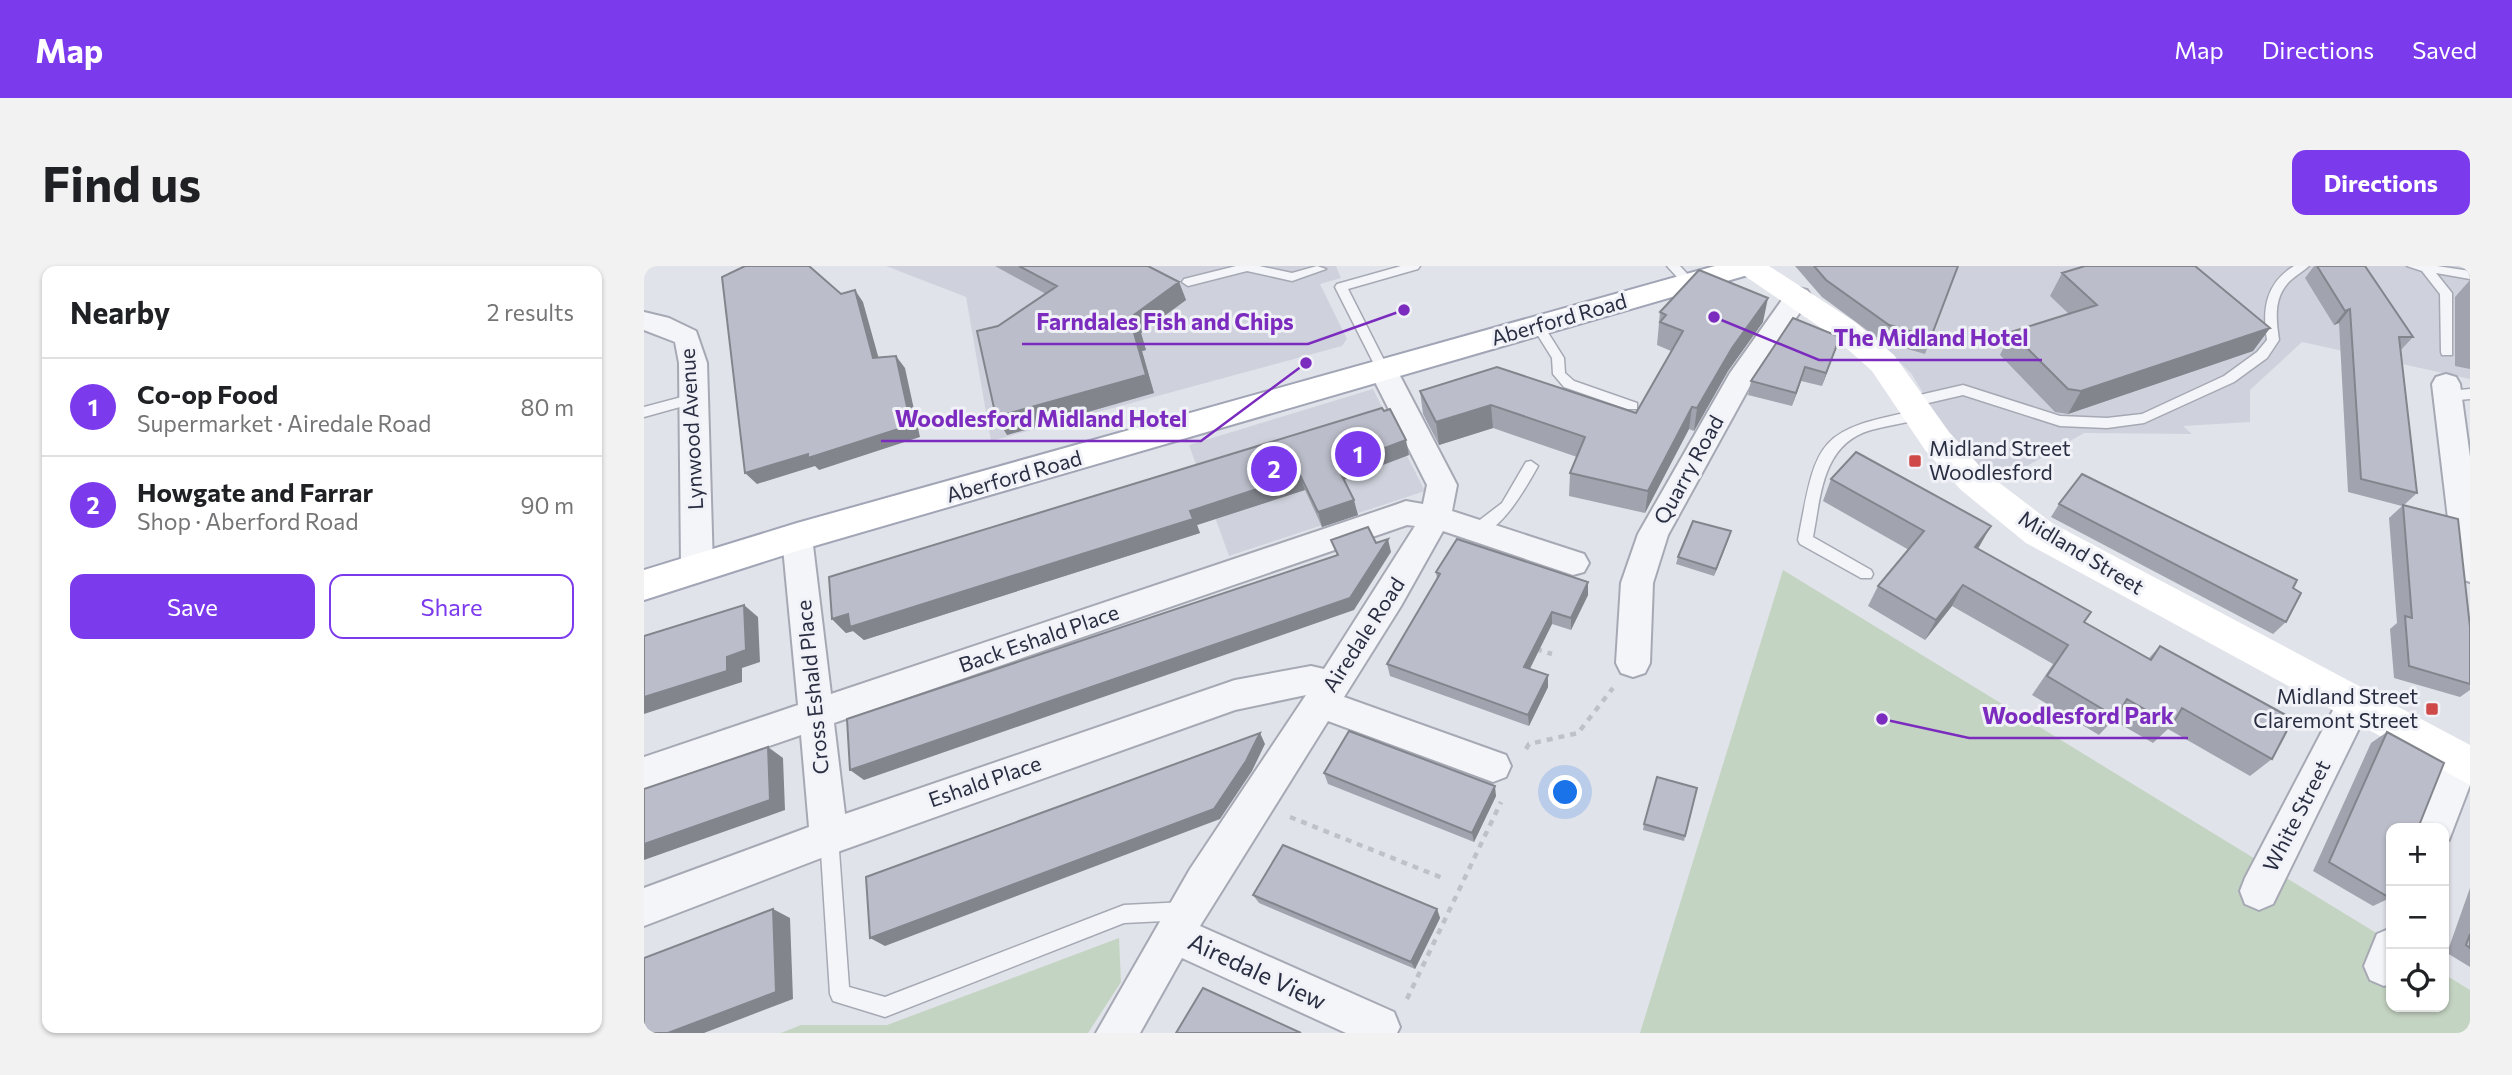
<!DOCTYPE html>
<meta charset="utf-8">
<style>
:root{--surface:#fff;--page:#f2f2f2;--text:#202124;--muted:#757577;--line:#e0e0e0;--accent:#7c3aed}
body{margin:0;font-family:Commissioner,sans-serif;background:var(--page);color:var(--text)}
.controls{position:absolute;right:21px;bottom:21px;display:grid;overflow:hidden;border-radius:14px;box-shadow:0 2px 5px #0004}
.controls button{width:63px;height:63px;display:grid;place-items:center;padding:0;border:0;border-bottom:2px solid var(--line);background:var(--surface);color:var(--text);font:35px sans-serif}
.you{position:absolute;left:922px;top:527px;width:24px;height:24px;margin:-18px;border:5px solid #fff;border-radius:50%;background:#1a73e8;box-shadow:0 0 0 10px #1a73e833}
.badge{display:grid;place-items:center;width:46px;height:46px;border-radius:50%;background:var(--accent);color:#fff;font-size:23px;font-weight:700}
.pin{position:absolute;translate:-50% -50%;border:4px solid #fff;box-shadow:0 2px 7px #0006}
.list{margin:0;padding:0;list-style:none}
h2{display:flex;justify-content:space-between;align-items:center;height:91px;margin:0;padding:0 28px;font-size:30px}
h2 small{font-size:23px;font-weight:400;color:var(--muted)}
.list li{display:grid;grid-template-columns:46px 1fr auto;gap:21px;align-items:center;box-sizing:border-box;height:98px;padding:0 28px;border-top:2px solid var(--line)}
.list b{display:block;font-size:26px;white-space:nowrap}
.list p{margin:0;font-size:23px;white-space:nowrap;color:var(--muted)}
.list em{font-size:23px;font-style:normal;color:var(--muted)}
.actions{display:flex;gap:14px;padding:21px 28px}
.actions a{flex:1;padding:16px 0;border:2px solid var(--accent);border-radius:14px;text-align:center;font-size:24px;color:var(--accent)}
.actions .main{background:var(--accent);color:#fff}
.icon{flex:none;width:38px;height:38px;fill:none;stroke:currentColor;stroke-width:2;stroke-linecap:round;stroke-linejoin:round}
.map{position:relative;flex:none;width:1826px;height:767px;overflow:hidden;border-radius:14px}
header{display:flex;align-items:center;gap:42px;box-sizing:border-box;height:98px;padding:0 35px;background:var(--accent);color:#fff}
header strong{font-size:33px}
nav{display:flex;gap:38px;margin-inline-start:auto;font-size:24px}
.intro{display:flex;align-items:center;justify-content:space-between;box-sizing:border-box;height:168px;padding:0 42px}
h1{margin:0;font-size:49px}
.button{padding:18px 32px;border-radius:14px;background:var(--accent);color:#fff;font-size:24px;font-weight:700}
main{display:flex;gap:42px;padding:0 42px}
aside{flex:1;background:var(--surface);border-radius:14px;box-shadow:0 2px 5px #0004}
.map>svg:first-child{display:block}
.built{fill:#cfd2dc}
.green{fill:#c4d4c2}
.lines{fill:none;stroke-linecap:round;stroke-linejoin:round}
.lane-casing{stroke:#a6a9b4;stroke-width:3}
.street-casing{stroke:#a6a9b4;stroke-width:4}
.primary-casing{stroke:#a1a5b5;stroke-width:4}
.path{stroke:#bfc1c9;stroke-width:4.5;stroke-dasharray:6 6;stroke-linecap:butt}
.lane{fill:#f4f5f8;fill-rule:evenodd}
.street{fill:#f4f5f8;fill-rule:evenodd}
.secondary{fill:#fff;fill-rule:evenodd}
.primary{fill:#fff;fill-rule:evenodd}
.wall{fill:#a1a3ae}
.shaded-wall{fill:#83858d}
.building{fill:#bbbeca;stroke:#83858d;stroke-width:2}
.poi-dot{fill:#ce4947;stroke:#f1f2f7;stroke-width:2.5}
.labels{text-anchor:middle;stroke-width:6;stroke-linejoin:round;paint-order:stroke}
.street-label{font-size:21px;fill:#292e42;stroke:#f1f2f7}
.poi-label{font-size:21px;fill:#292e42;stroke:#f1f2f7;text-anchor:start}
.near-street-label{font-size:24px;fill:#292e42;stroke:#f1f2f7}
.leader{fill:none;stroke:#7b2cbf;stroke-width:2.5}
.callout-dot{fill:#7b2cbf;stroke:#f1f2f7;stroke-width:2.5}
.callout-label{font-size:23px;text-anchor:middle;font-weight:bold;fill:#7b2cbf;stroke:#f1f2f7;stroke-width:6;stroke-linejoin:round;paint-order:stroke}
</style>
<header>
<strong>Map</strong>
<nav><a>Map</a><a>Directions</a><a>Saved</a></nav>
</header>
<div class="intro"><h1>Find us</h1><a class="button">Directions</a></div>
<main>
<aside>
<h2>Nearby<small>2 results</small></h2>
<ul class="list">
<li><span class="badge">1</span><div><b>Co-op Food</b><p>Supermarket · Airedale Road</p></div><em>80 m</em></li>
<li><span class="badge">2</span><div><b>Howgate and Farrar</b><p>Shop · Aberford Road</p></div><em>90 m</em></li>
</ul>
<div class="actions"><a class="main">Save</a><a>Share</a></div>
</aside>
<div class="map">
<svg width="1826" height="767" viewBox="0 0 1826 767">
<rect width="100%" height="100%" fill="#e1e3ea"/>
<path class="built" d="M242,0H692L697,12L676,18L703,73L698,80L347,175L322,31Z
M1166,0H1826V113L1658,76L1606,124V156L1539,160L1548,168L1440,167L1352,218L1331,200L1294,152L1267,107L1203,47L1178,31L1161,12L1173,8Z
M729,123L781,225L585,290L545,179Z"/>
<path class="green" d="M1139,304L1747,676V741H1800V708L1826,724V767H996Z
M475,672L477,716L444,767H137L157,759H243Z"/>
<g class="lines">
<g class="lane-casing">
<path id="lane" d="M592,0H615L648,7L673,0L682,3L648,15L603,5L544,20L538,16L540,13Z
M757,0H776L774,3L704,23L745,104L739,108L733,104L691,21L693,18Z
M1023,0H1036L1049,14V20H1041Z
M1650,0H1665C1660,5 1652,9 1647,14C1629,30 1632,53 1635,74L1623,92L1590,116L1500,157L1463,162L1416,160L1319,129L1267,141L1260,136L1267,131L1319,119L1416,150L1463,152L1498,148L1580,110L1613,86L1623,74C1618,43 1622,17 1650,0Z
M1763,0H1793L1826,5V13L1792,7L1808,27V89H1798L1797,86L1796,28L1778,5Z
M894,56L898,57L920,92L921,107L930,115L993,137V143H983L920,121L909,108L908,92L888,60Z
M1826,123V133L1803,135L1796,130L1803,125Z
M49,128L54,130V136L0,151V141Z
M1276,144L1281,146V152C1263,157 1245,159 1227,164C1178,178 1177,229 1169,271L1227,304L1229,308L1227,312H1217L1156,278L1154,274C1173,173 1172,164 1276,144Z
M887,195L894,200C884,218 853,275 828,268L826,264L828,260L858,237L882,196Z
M185,563L191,565L194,571L205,721L241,731L480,639L541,636L548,639L550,645L548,651L541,654L480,657L241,751L189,735L186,728L176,571L179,565Z"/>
</g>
<g class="street-casing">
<path id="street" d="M1154,22L1163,24L1167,30L1107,118L1024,269L1009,317L1006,397L1001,407L989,411L977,407L972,397L977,317L994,268L1086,107L1145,24Z
M0,46L25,52L52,65L63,97L69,301L64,310L53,313L42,310L37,301L35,97L31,76L0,64Z
M739,95L749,97L753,104L813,219L808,245L940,288L945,297L940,306L929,309L799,265L757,340L700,431L862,489L867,500L862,511L849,516L684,455L556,660L750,746L756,761L753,767H702L538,692L496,767H452L546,603L662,429L591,444L185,589L0,660V622L165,561L157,469L0,523V491L154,439L138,271L142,263L153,259L164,263L168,271L187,428L751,239L762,235L779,238L783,219L725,104L729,97ZM763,259L771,260L680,403L667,400L591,414L201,548L190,457Z
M1802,108L1812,111L1816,118L1826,191V316L1815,312L1810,303L1788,118L1792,111Z
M1710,423L1722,427L1727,438L1629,638L1615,644L1601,638L1596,625L1601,612L1698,427Z
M1817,479L1826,482V519L1805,574L1800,576V562H1773L1804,484Z
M1747,662V717L1740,720L1726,714L1720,700L1733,668Z"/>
</g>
<g class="primary-casing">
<path id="primary" d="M1071,0H1118L1114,6L153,285L0,334V304L153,257Z"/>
</g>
<path class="path" d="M892,383L908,388
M882,483L885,478L934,467L969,422
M646,551L801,613
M763,733L857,536"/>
<use href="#lane" class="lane"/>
<use href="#street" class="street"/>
<path class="secondary" d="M1091,0H1125L1211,56L1250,89L1305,166L1341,206L1408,257L1826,479V519L1382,277L1317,224L1281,184L1228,105L1189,70L1095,6Z"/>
<use href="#primary" class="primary"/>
</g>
<path class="wall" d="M351,0H504L535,16L542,34L497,67L502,84L498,85L510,127L363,169L354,60L402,28Z
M1151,0H1314L1281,88L1239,76L1178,31Z
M1670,0H1673L1769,71L1756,85L1773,227L1760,239L1826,361V424L1816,431L1750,412L1746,363L1753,357L1745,252L1758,240L1704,226L1695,57L1690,59L1661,12Z
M1418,7L1626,62L1609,85L1424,148L1411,146L1356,89L1367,66L1425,48L1406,30Z
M1826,14V103L1811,100V31Z
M1016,46L1119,56L1084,105L1050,165L1045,163L1001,247L925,230L926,207L933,191L849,162L795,179L779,148L776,125L992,147L1027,85L1013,79Z
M1191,85L1178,120L1157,115L1148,140L1104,129L1107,115Z
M765,189L700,213L714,249L678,261L661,224L553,259L556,267L220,374L209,365L202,367L188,353L185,311Z
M1187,213L1334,283L1440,356L1505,392L1516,380L1628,493L1606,510L1524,463L1509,477L1469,454L1455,469L1388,429L1409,398L1308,340L1281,374L1224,340L1234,320L1265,284L1179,235Z
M1415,238L1649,322L1642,356L1629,368L1407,251Z
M1087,265L1085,272L1070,310L1032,298L1034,291Z
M792,306L944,329L927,364L908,358L886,403L904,409V421L885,460L746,410L743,398L793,313Z
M1743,466L1746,632L1729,640L1669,605L1727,477Z
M680,507L852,530L830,576L684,518Z
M1053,522L1040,575L999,564L1000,558Z
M1826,622V701L1803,687Z
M609,629L793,643L796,652L771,703L615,637Z"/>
<path class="shaded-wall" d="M535,16L542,34L497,67L502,84L498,85L510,127L363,169L352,151L490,67V49Z
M211,24L219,36L238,104L229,92Z
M1124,32L1119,56L1084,105L1050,165L1053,142L1088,82Z
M1706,43L1695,57L1690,59L1701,45Z
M1626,62L1609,85L1424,148L1437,125Z
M1196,71L1191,85L1178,120L1182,107Z
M252,90L261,102L276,171L175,204L171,200L113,218L101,207Z
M1161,101L1157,115L1148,140L1152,127Z
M847,139L849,162L795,179L792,156Z
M1048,141L1045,163L1001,247L1004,225Z
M762,174L765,189L697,215L693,200Z
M656,209L661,224L553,259L556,267L220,374L209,365L202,367L188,353L546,245Z
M710,234L714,249L678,261L674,246Z
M1347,260L1335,281L1319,302L1331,281Z
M1087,265L1085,272L1070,310L1072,303Z
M744,273L747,286L710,344L220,514L206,504Z
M944,316V329L927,364V352Z
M1319,319L1308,340L1281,374L1292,354Z
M100,339L114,351L116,396L98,402V416L0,448V431L83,391Z
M908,346V358L881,412L880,401Z
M904,409V421L885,460L884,449Z
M616,467L621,478L608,505L576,553L241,680L226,672Z
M124,481L139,492L141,544L0,594V578Z
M851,520L852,530L830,576L828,567Z
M129,643L146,652L149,733L60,767H24Z
M793,643L796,652L771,703L767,696Z"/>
<path class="building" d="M101,0H165L197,28L211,24L229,92L252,90L267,159L164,192V188L101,207L78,11Z
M375,0H504L535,16L490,49L494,66L490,67L502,109L352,151L333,65L354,60L413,20Z
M1170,0H1314L1287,71L1245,59L1182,14Z
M1441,0H1551L1626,62L1437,125L1424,123L1367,66L1453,39L1418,7Z
M1673,0H1721L1769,71H1755L1773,227L1717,213L1706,43L1701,45Z
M1055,4L1124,32L1088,82L1053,142L1048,141L1004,225L926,207L941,171L847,139L792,156L776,125L853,101L992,147L1039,65L1016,56L1022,49L1016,46Z
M1149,52L1196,71L1182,107L1161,101L1152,127L1107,115Z
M738,142L740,145L746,143L762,174L693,200L710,234L674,246L656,209L546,245L549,253L206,361L204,348L188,353L185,311Z
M1212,186L1347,260L1331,281L1447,346L1440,356L1507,394L1516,380L1649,453L1628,493L1538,442L1528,459L1483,433L1472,451L1403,410L1424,379L1319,319L1292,354L1234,320L1280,265L1187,213Z
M1438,208L1653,314L1649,322L1657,327L1642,356L1415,238Z
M1759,239L1814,253L1826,361V418L1765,400L1761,350L1768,352Z
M1049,255L1087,265L1072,303L1034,291Z
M724,261L732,277L744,273L706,332L206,504L203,453L694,289L687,274Z
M813,273L944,316L927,352L908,346L880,401L904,409L884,449L743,398L796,308L792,306Z
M100,339L102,384L83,391V405L0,431V370Z
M705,465L851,520L828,567L680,507Z
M1743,466L1800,497L1774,562H1747V629L1746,632L1685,596Z
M616,467L602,495L570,543L226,672L222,611Z
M124,481L126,534L0,578V523Z
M1013,511L1053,522L1041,570L1000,558Z
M639,579L793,643L767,696L609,629Z
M129,643L132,726L24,767H0V692Z
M1826,668V682L1822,679Z
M559,722L657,767H532Z"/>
<g class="poi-dot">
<rect x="1264" y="188" width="14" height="14" rx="3.5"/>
<rect x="1781" y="436" width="14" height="14" rx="3.5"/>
</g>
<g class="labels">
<g class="street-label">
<text transform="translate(915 54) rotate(-16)" y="7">Aberford Road</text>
<text transform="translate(48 163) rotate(-93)" y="7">Lynwood Avenue</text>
<text transform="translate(1045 204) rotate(-61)" y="7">Quarry Road</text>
<text transform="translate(370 211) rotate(-16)" y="7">Aberford Road</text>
<text transform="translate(1437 287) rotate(31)" y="7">Midland Street</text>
<text transform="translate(720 369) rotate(-57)" y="7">Airedale Road</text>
<text transform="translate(395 373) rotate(-19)" y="7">Back Eshald Place</text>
<text transform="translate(169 421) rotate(-96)" y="7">Cross Eshald Place</text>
<text transform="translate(341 516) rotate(-19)" y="7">Eshald Place</text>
<text transform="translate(1653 550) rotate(-63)" y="7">White Street</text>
</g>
<g class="poi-label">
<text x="1285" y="190">Midland Street<tspan x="1285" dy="24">Woodlesford</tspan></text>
<text x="1774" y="438" text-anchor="end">Midland Street<tspan x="1774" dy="24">Claremont Street</tspan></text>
</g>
<g class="near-street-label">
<text transform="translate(613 706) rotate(25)" y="8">Airedale View</text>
</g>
</g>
<path class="leader" d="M760 44L664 78H378M1070 51L1175 94H1398M662 97L557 175H237M1238 453L1325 472H1544"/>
<g class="callout-dot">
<circle cx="760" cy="44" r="7"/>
<circle cx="1070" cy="51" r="7"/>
<circle cx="662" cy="97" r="7"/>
<circle cx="1238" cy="453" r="7"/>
</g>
<g class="callout-label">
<text x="521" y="64">Farndales Fish and Chips</text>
<text x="1287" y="80">The Midland Hotel</text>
<text x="397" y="161">Woodlesford Midland Hotel</text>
<text x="1434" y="458">Woodlesford Park</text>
</g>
</svg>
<div class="controls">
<button>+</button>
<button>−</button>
<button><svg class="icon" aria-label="locate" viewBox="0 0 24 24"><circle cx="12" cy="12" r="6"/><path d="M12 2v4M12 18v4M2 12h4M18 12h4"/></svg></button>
</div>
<div class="you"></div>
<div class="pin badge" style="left:714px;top:188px">1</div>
<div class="pin badge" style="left:630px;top:203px">2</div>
</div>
</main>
